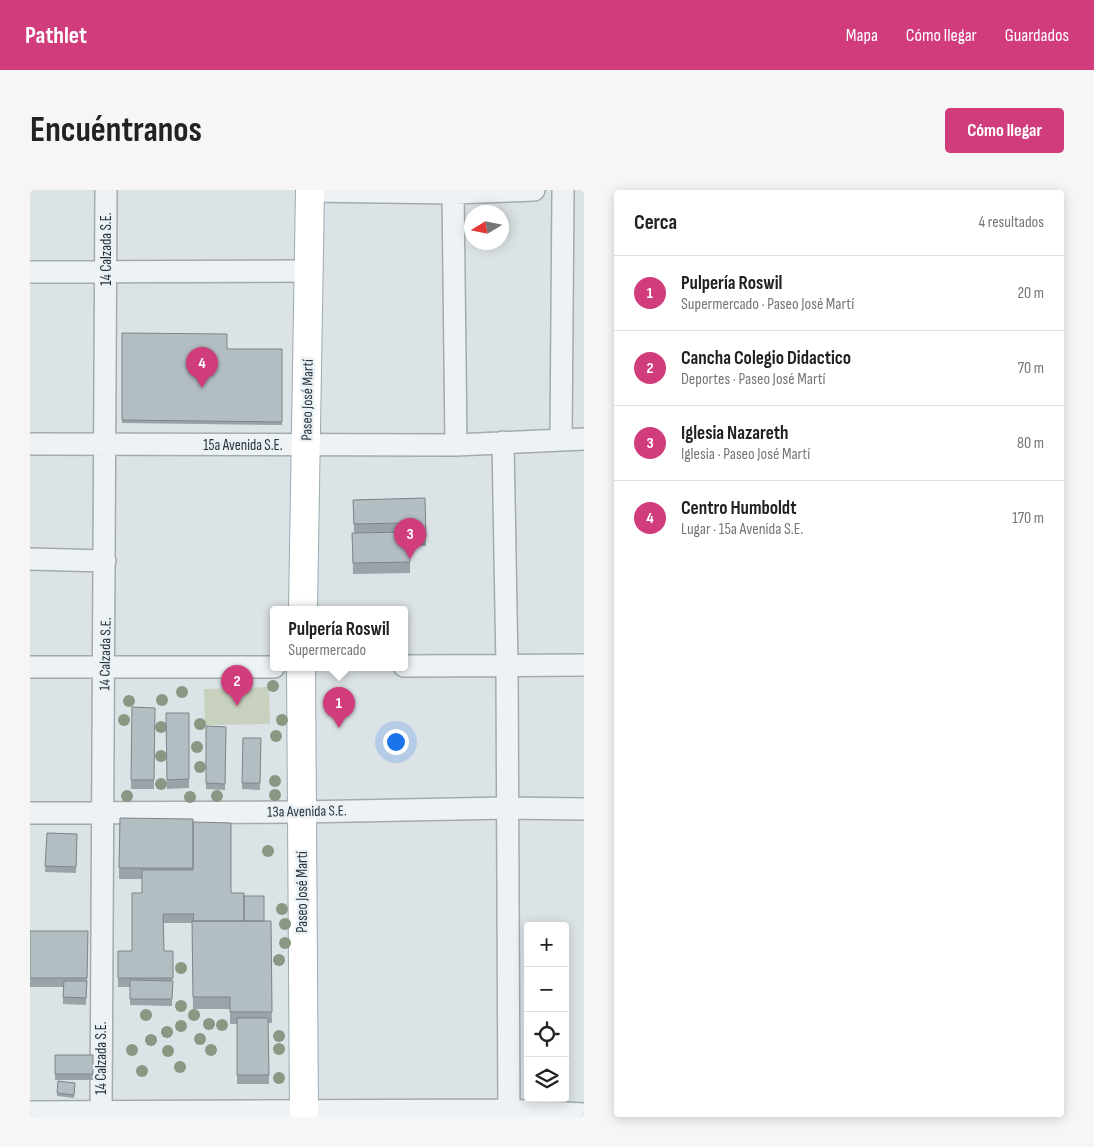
<!DOCTYPE html>
<html lang="es">
<meta charset="utf-8">
<style>
:root{--surface:#fff;--page:#f6f6f6;--text:#222;--muted:#767676;--line:#e0e0e0;--accent:#d13c7d}
body{margin:0;font-family:"Sofia Sans Condensed",sans-serif;background:var(--page);color:var(--text)}
.controls{position:absolute;right:15px;bottom:15px;display:grid;overflow:hidden;border-radius:5px;box-shadow:0 2px 12px #0003}
.controls button{width:45px;height:45px;display:grid;place-items:center;padding:0;border:0;border-bottom:1px solid var(--line);background:var(--surface);color:var(--text);font:25px sans-serif}
.compass{position:absolute;left:434px;top:15px;width:45px;height:45px;border-radius:50%;background:var(--surface);box-shadow:0 2px 12px #0003;rotate:260deg}
.you{position:absolute;left:365px;top:551px;width:18px;height:18px;margin:-12px;border:4px solid #fff;border-radius:50%;background:#1a73e8;box-shadow:0 0 0 8px #1a73e833}
.badge{display:grid;place-items:center;width:32px;height:32px;border-radius:50%;background:var(--accent);color:#fff;font-size:16px;font-weight:700}
.pin{position:absolute;translate:-50% -41px;filter:drop-shadow(0 1px 2px #0008)}
.pin::after{content:'';position:absolute;top:26px;width:18px;height:15px;background:inherit;clip-path:polygon(0 0,100% 0,50% 100%)}
.popup{position:absolute;left:240px;top:416px;width:138px;height:65px;box-sizing:border-box;display:grid;place-content:center;border-radius:5px;background:var(--surface);filter:drop-shadow(0 1px 4px #0005);font-size:16px;white-space:nowrap;color:var(--muted)}
.popup b{font-size:19px;color:var(--text)}
.popup::after{content:'';position:absolute;left:50%;top:100%;margin-left:-10px;border:10px solid transparent;border-top-color:var(--surface)}
.list{margin:0;padding:0;list-style:none}
h2{display:flex;justify-content:space-between;align-items:center;height:65px;margin:0;padding:0 20px;font-size:21px}
h2 small{font-size:16px;font-weight:400;color:var(--muted)}
.list li{display:grid;grid-template-columns:32px 1fr auto;gap:15px;align-items:center;box-sizing:border-box;height:75px;padding:0 20px;border-top:1px solid var(--line)}
.list b{display:block;font-size:19px;white-space:nowrap}
.list p{margin:0;font-size:16px;white-space:nowrap;color:var(--muted)}
.list em{font-size:16px;font-style:normal;color:var(--muted)}
.icon{flex:none;width:28px;height:28px;fill:none;stroke:currentColor;stroke-width:2;stroke-linecap:round;stroke-linejoin:round}
.map{position:relative;flex:none;width:554px;height:927px;overflow:hidden;border-radius:5px}
header{display:flex;align-items:center;gap:30px;box-sizing:border-box;height:70px;padding:0 25px;background:var(--accent);color:#fff}
header strong{font-size:24px}
nav{display:flex;gap:28px;margin-inline-start:auto;font-size:18px}
.intro{display:flex;align-items:center;justify-content:space-between;box-sizing:border-box;height:120px;padding:0 30px}
h1{margin:0;font-size:35px}
.button{padding:12px 22px;border-radius:5px;background:var(--accent);color:#fff;font-size:18px;font-weight:700}
main{display:flex;gap:30px;padding:0 30px}
aside{flex:1;background:var(--surface);border-radius:5px;box-shadow:0 2px 12px #0003}
.map>svg:first-child{display:block}
.green{fill:#c7d1bd}
.lines{fill:none;stroke-linecap:round;stroke-linejoin:round}
.minor-casing{stroke:#a1abb0;stroke-width:24}
.major-casing{stroke:#9babb2;stroke-width:30}
.minor{stroke:#eef2f5;stroke-width:21}
.major{stroke:#fff;stroke-width:28}
.tree{fill:#899783}
.wall{fill:#9aa3a8}
.building{fill:#b3bec3;stroke:#7d8588}
.labels{text-anchor:middle;stroke-width:5;stroke-linejoin:round;paint-order:stroke}
.street-label{font-size:15px;fill:#25353d;stroke:#ebf1f4}
</style>
<header>
<strong>Pathlet</strong>
<nav><a>Mapa</a><a>Cómo llegar</a><a>Guardados</a></nav>
</header>
<div class="intro"><h1>Encuéntranos</h1><a class="button">Cómo llegar</a></div>
<main>
<div class="map">
<svg width="554" height="927" viewBox="0 0 554 927">
<rect width="100%" height="100%" fill="#dce3e6"/>
<path class="green" d="M239,497L240,534L175,535L174,499Z"/>
<g class="lines">
<g class="minor-casing">
<path id="minor" d="M423,0L426,255
M280,1L423,3L504,0
M0,82L278,81
M531,250L533,0
M473,252L477,476L479,927
M0,254L426,255L554,249
M0,369L75,371
M374,476L554,475
M0,477H244
M0,623L271,622L476,618L554,619
M0,922L478,920L554,924
M71,927L76,0"/>
</g>
<g class="major-casing">
<path id="major" d="M273,419L280,0
M271,477L274,927"/>
</g>
<use href="#minor" class="minor"/>
<use href="#major" class="major"/>
</g>
<g class="tree">
<circle cx="243" cy="496" r="6"/>
<circle cx="152" cy="502" r="6"/>
<circle cx="132" cy="510" r="6"/>
<circle cx="99" cy="511" r="6"/>
<circle cx="94" cy="530" r="6"/>
<circle cx="252" cy="530" r="6"/>
<circle cx="170" cy="534" r="6"/>
<circle cx="131" cy="537" r="6"/>
<circle cx="246" cy="546" r="6"/>
<circle cx="167" cy="557" r="6"/>
<circle cx="131" cy="566" r="6"/>
<circle cx="170" cy="577" r="6"/>
<circle cx="245" cy="591" r="6"/>
<circle cx="131" cy="594" r="6"/>
<circle cx="245" cy="605" r="6"/>
<circle cx="97" cy="606" r="6"/>
<circle cx="187" cy="606" r="6"/>
<circle cx="160" cy="607" r="6"/>
<circle cx="238" cy="661" r="6"/>
<circle cx="252" cy="719" r="6"/>
<circle cx="255" cy="734" r="6"/>
<circle cx="255" cy="753" r="6"/>
<circle cx="249" cy="770" r="6"/>
<circle cx="151" cy="778" r="6"/>
<circle cx="151" cy="816" r="6"/>
<circle cx="116" cy="825" r="6"/>
<circle cx="164" cy="825" r="6"/>
<circle cx="179" cy="834" r="6"/>
<circle cx="192" cy="835" r="6"/>
<circle cx="151" cy="836" r="6"/>
<circle cx="137" cy="842" r="6"/>
<circle cx="249" cy="846" r="6"/>
<circle cx="170" cy="849" r="6"/>
<circle cx="121" cy="850" r="6"/>
<circle cx="249" cy="859" r="6"/>
<circle cx="102" cy="860" r="6"/>
<circle cx="181" cy="860" r="6"/>
<circle cx="138" cy="861" r="6"/>
<circle cx="150" cy="877" r="6"/>
<circle cx="112" cy="881" r="6"/>
<circle cx="249" cy="888" r="6"/>
</g>
<path class="wall" d="M92,143L197,159H252V235L92,233Z
M395,308L396,356H380V383L323,384L322,343H324L323,310Z
M102,517L125,518L124,599H101Z
M136,523H159V598L137,599Z
M176,536L196,537L195,600L176,599Z
M213,548H231L230,600L212,599Z
M90,628L163,632L201,703L214,712L234,731H241L242,833H238L239,894H207V834H200V819H163L162,733H134V761H143L142,816L100,815V797H88V761H102L112,703V689H89Z
M17,643L47,644L46,683L15,682Z
M0,741H58L57,797L56,815L33,814V797H0Z
M25,865H63V890H25Z
M28,891L45,893L44,908L27,906Z"/>
<path class="building" d="M92,143L197,144V159H252V232L92,230Z
M395,308L396,347H380L379,342H375L374,333L324,334L323,310Z
M379,342L380,372L323,373L322,343Z
M102,517L125,518L124,590H101Z
M136,523H159V589L137,590Z
M176,536L196,537L195,594L176,593Z
M213,548H231L230,593H212Z
M90,628L163,629V678H89Z
M163,632L201,633V703H214V731H163L164,724H133L134,761H143V788H88V761H102V703H112V680H163Z
M17,643L47,644L46,677L15,676Z
M214,706H234V731H214Z
M162,731H241L242,822H200V807H163Z
M0,741H58L57,788H0Z
M100,790L143,791L142,809H100Z
M34,791H57L56,808L33,807Z
M207,828H238L239,885H207Z
M25,865H63V884H25Z
M28,891L45,893L44,905L27,903Z"/>
<g class="labels">
<g class="street-label">
<text transform="translate(76 59) rotate(-90)" y="5">14 Calzada S.E.</text>
<text transform="translate(277 210) rotate(-89)" y="5">Paseo José Martí</text>
<text x="213" y="260">15a Avenida S.E.</text>
<text transform="translate(75 464) rotate(-89)" y="5">14 Calzada S.E.</text>
<text transform="translate(277 621) rotate(-1)" y="5">13a Avenida S.E.</text>
<text transform="translate(272 702) rotate(-90)" y="5">Paseo José Martí</text>
<text transform="translate(71 868) rotate(-90)" y="5">14 Calzada S.E.</text>
</g>
</g>
</svg>
<div class="controls">
<button>+</button>
<button>−</button>
<button><svg class="icon" aria-label="locate" viewBox="0 0 24 24"><circle cx="12" cy="12" r="6"/><path d="M12 2v4M12 18v4M2 12h4M18 12h4"/></svg></button>
<button><svg class="icon" aria-label="layers" viewBox="0 0 24 24"><path d="M12 4l9 5-9 5-9-5zM3 14l9 5 9-5"/></svg></button>
</div>
<svg class="compass" viewBox="-18 -18 36 36"><path d="M0-13l5 13h-10z" fill="#e53935"/><path d="M0 13l5-13h-10z" fill="#767676"/></svg>
<div class="you"></div>
<div class="pin badge" style="left:309px;top:538px">1</div>
<div class="popup"><b>Pulpería Roswil</b>Supermercado</div>
<div class="pin badge" style="left:207px;top:516px">2</div>
<div class="pin badge" style="left:380px;top:369px">3</div>
<div class="pin badge" style="left:172px;top:198px">4</div>
</div>
<aside>
<h2>Cerca<small>4 resultados</small></h2>
<ul class="list">
<li><span class="badge">1</span><div><b>Pulpería Roswil</b><p>Supermercado · Paseo José Martí</p></div><em>20 m</em></li>
<li><span class="badge">2</span><div><b>Cancha Colegio Didactico</b><p>Deportes · Paseo José Martí</p></div><em>70 m</em></li>
<li><span class="badge">3</span><div><b>Iglesia Nazareth</b><p>Iglesia · Paseo José Martí</p></div><em>80 m</em></li>
<li><span class="badge">4</span><div><b>Centro Humboldt</b><p>Lugar · 15a Avenida S.E.</p></div><em>170 m</em></li>
</ul>
</aside>
</main>
